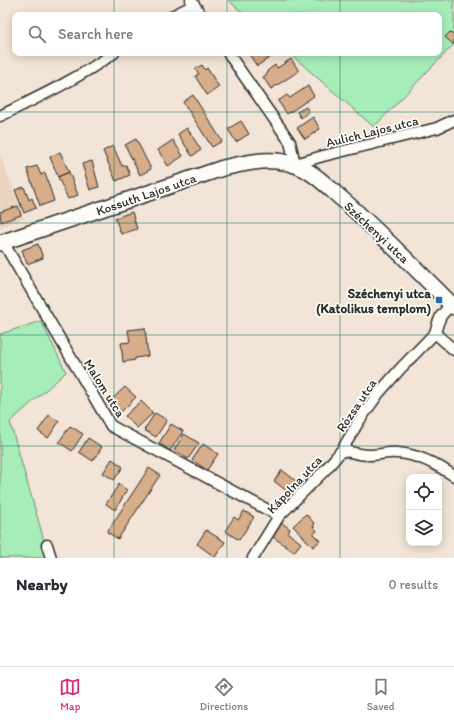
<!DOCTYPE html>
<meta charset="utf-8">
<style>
:root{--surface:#fff;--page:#f2f2f3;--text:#2b2b33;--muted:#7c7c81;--line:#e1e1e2;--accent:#db2777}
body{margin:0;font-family:Itim,sans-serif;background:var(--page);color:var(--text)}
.controls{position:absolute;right:12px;bottom:12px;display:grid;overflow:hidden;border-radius:8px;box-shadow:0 2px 10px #0003}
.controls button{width:36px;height:36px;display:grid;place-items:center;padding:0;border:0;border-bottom:1px solid var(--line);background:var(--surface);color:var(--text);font:20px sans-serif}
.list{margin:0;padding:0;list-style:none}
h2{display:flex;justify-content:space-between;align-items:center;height:52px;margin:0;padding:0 16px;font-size:17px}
h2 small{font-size:13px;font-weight:400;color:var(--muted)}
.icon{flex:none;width:22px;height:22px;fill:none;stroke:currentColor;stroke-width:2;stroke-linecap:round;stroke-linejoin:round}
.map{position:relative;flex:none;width:454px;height:558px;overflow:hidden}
.search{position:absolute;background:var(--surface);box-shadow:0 2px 10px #0003;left:12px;right:12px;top:12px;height:44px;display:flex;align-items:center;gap:10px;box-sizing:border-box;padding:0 14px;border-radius:8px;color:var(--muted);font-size:15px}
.sheet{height:108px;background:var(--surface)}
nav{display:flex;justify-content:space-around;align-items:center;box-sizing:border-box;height:56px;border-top:1px solid var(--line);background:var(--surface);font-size:11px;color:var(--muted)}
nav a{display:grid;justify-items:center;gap:2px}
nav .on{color:var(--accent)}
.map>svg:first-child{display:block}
.built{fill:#ead4bf}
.green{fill:#a6edb9;stroke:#688c72}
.building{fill:#d8ad89;stroke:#2b2b2b}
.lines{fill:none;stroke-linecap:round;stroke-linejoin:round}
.minor-casing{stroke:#2b2b2b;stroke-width:13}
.secondary-casing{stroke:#2b2b2b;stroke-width:18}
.minor{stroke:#fdfcf7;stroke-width:10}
.secondary{stroke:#fdfcf7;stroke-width:15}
.grid{fill:none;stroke:#0f766e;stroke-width:1;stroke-opacity:0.55}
.poi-dot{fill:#1f6fb2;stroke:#fdfcf7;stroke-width:1.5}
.labels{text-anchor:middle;stroke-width:3.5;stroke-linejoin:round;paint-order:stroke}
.street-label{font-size:13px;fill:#2b2b2b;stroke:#fdfcf7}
.poi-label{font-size:13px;font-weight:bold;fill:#2b2b2b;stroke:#fdfcf7;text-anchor:end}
</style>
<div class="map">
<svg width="454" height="558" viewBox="0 0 454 558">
<rect width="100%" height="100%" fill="#f2e4d6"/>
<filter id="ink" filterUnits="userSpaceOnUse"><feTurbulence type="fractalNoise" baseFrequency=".025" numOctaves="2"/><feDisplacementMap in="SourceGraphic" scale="8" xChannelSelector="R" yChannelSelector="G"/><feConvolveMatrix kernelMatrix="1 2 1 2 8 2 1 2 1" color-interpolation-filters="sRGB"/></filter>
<g filter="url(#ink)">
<path class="built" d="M0,155L24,218L0,227Z"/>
<path class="green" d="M228,0H454V44L374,127L289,53H439V15H245Z
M41,321L66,372L10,422L49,558H0V334Z"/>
<path class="building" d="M450,32L454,36V45L445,37Z
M250,53H275V54L257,66L249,54Z
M291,59L299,71L271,89L263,77L268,73L267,71L275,65L277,68Z
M202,65L205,70L207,68L219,87L207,95L195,76L199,74L195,69Z
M308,86L314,96L287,114L278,101L287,95L290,98Z
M193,95L222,141L212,147L183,102Z
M306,107L309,112L301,118L297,112Z
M313,117L320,129L305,139L297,128Z
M241,121L249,134L236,142L228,129Z
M187,128L201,150L192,156L178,134Z
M136,139L151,169L140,175L125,145Z
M173,140L183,156L168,166L158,150Z
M113,146L122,166L126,165L130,175L116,181L103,151Z
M60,152L69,172L58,177L50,157Z
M92,161L99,187L90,190L82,164Z
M37,166L41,175L45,173L54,201L40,206L27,169Z
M69,172L78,195L68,199L58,177Z
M24,187L29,200L32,198L36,208L24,213L15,190Z
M18,206L21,215L1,222L0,212Z
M132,212L137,229L121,234L115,218Z
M38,244L43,258L27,264L22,250Z
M145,328L148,356L135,358V360L123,362L121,343L130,342L128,330Z
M125,387L136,397L119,414L108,403Z
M141,401L153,413L137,428L125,416Z
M155,413L167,420L156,437L144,430Z
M49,415L59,422L48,438L38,431Z
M171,424L183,431L170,451L159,443Z
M70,426L83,434L72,451L59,442Z
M184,434L199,443L188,459L174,450Z
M88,438L102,447L93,461L79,452Z
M203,444L218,454L207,470L192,460Z
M112,459L123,467L114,480L103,473Z
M149,468L160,475L118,539L107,532Z
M282,470L296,481L288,492L274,481Z
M119,484L127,490L115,510L106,504Z
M244,511L254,517L239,540L225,531L234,517L238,520Z
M306,514L315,524L313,526L317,531L313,534L320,541L313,547L293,526Z
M282,523L290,529L288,533L301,543L294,552L273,537Z
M206,530L225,542L215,557L197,544Z"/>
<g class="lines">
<g class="minor-casing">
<path id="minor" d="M191,0L201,15
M174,15L194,5
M228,53L290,142L295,164L323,156L437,128L454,120
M0,116C39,97 79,78 114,53
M3,242L111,426L279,516
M435,333L454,350
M342,450C351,452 360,455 369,455C379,455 388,452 397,453C417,454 438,465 454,476
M47,545L51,558
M253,558L279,516L327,468L342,450L359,421L378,394L401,368L435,333L438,323L441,316L451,304"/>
</g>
<g class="secondary-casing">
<path id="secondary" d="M0,243L223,168C246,163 272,156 295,165C313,171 328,187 342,199C381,233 417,270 454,307"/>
</g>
<use href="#minor" class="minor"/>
<use href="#secondary" class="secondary"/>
</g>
</g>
<path class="grid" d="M114,0V15M227,0V15M340,0V15M114,53V558M227,53V558M340,53V558M0,112H454M0,223H454M0,335H454M0,446H454"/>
<rect class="poi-dot" x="435" y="296" width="8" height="8" rx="2"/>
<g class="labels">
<g class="street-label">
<text transform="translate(372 131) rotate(-14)" y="5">Aulich Lajos utca</text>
<text transform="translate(146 194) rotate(-19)" y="5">Kossuth Lajos utca</text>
<text transform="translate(377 232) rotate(43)" y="5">Széchenyi utca</text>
<text transform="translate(105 388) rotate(58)" y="5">Malom utca</text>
<text transform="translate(356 405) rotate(-56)" y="5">Rózsa utca</text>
<text transform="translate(294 484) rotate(-47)" y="5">Kápolna utca</text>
</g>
<g class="poi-label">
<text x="431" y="298">Széchenyi utca<tspan x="431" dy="15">(Katolikus templom)</tspan></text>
</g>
</g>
</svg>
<div class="controls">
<button><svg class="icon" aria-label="locate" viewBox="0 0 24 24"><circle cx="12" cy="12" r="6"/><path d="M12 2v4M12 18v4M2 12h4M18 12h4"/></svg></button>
<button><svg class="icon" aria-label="layers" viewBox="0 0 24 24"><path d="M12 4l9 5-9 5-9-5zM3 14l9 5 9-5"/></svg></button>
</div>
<div class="search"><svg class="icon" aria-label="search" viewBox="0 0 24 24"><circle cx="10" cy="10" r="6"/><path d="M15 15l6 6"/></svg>Search here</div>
</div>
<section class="sheet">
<h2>Nearby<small>0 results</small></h2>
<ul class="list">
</ul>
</section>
<nav>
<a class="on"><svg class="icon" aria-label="map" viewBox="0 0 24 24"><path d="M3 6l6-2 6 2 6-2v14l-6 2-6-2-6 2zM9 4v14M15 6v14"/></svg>Map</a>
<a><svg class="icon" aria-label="directions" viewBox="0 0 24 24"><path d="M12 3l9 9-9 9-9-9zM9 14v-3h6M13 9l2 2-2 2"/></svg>Directions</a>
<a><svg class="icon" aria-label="saved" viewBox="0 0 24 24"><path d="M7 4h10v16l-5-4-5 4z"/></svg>Saved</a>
</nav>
